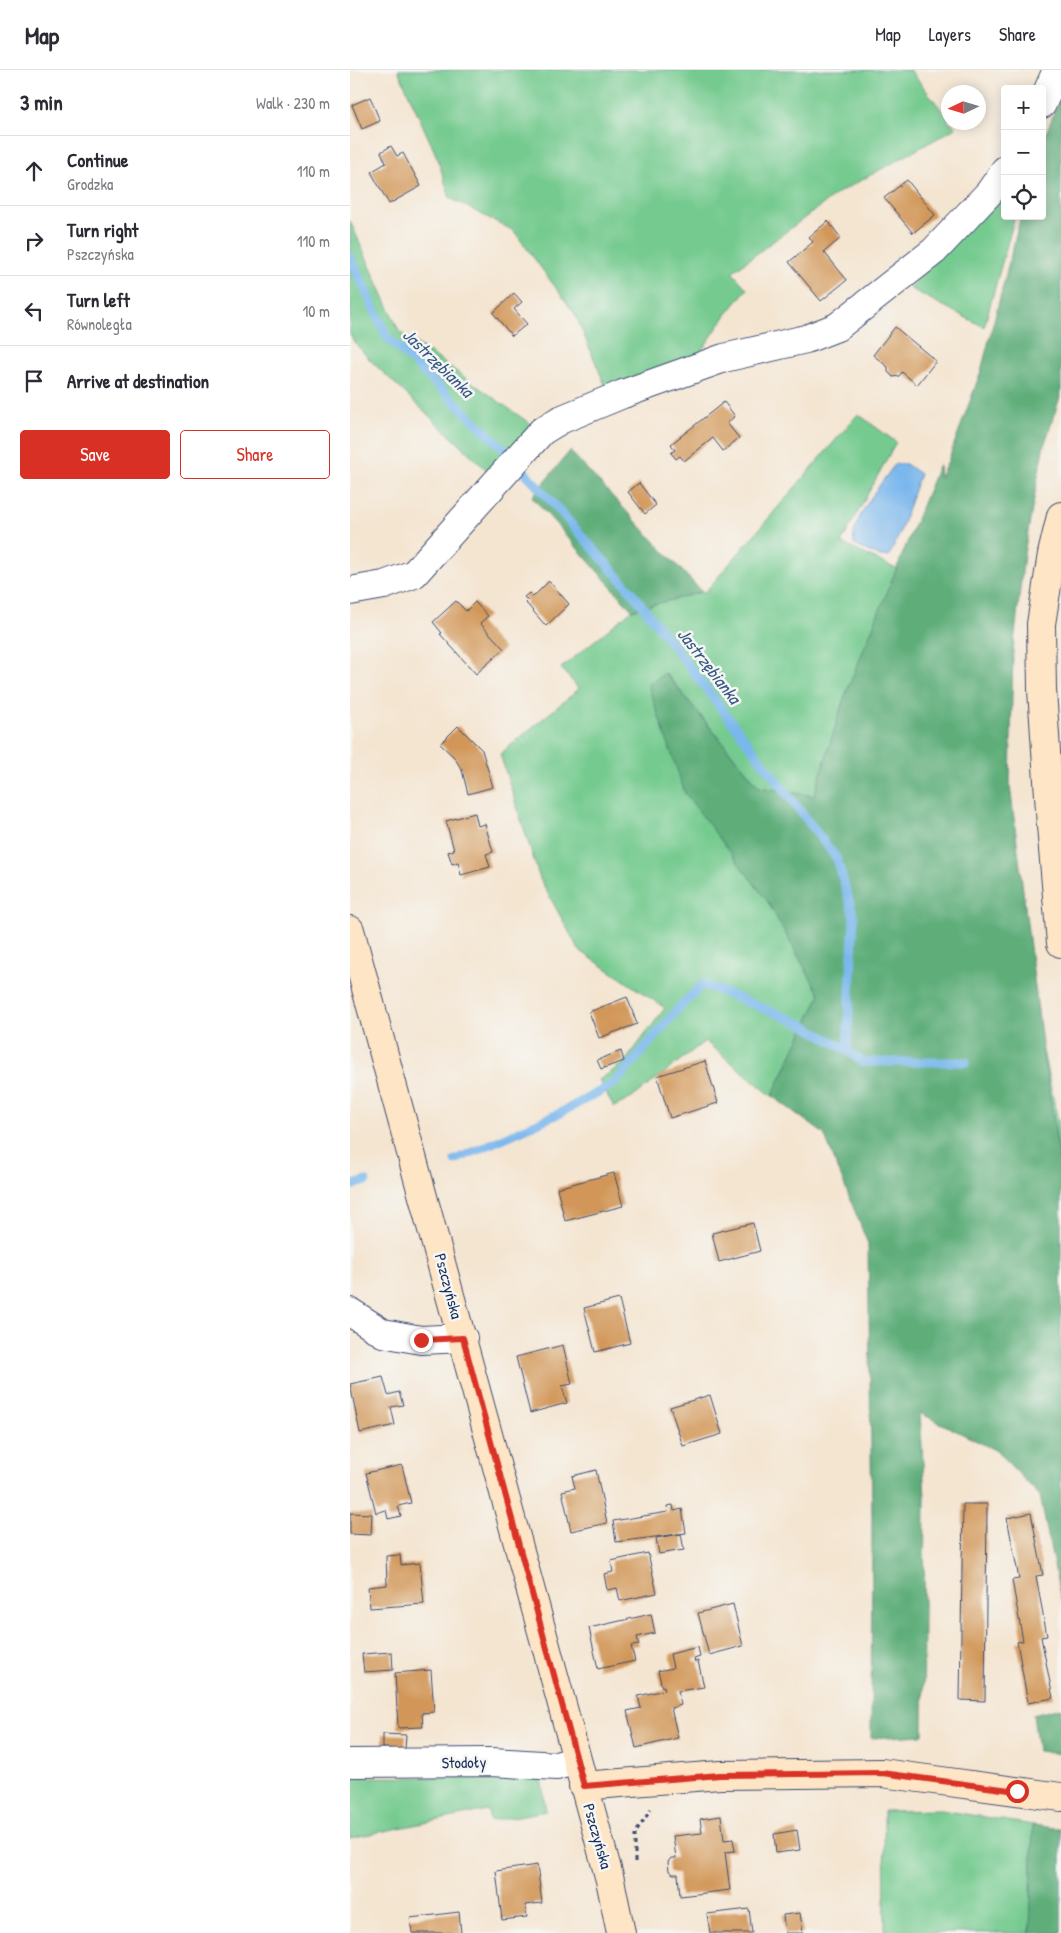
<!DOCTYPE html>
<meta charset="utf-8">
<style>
:root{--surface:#fff;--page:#f7f7f7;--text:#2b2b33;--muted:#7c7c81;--line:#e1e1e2;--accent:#d93025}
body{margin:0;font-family:"Patrick Hand",sans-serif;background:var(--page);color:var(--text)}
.controls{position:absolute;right:15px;top:15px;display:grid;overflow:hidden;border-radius:5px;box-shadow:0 2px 12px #0003}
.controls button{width:45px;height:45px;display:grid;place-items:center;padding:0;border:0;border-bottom:1px solid var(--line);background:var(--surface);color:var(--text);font:25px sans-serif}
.compass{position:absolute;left:591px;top:15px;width:45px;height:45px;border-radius:50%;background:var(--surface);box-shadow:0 2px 12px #0003;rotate:266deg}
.stop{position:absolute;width:15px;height:15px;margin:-11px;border:4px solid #d93025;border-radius:50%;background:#fff}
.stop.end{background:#d93025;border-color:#fff;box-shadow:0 1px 5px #0008}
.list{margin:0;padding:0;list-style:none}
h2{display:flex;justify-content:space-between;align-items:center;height:65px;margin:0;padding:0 20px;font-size:21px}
h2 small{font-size:16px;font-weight:400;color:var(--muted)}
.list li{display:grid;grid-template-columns:32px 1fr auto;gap:15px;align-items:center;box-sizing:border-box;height:70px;padding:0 20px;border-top:1px solid var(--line)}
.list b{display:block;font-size:19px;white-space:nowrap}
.list p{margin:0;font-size:16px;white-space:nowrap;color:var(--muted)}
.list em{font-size:16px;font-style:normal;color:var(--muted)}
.actions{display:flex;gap:10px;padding:15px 20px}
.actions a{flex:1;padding:11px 0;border:1px solid var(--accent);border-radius:5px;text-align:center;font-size:18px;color:var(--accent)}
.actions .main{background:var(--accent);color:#fff}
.icon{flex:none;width:28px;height:28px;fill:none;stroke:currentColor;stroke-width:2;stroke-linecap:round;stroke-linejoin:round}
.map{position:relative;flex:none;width:711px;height:1863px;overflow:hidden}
header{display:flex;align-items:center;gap:30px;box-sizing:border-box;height:70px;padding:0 25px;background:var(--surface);border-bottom:1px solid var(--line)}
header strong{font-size:24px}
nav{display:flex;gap:28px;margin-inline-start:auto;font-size:18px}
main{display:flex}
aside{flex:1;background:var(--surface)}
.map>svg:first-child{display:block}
.green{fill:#74ca8f;stroke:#487c76}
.forest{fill:#5fae7a;stroke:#3d6e6c}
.water{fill:#7ab7ed;stroke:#4a73a6}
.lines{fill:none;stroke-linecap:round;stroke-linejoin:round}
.stream{stroke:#7ab7ed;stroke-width:9}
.building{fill:#d29759}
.street-casing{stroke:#3c4a6f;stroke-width:30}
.secondary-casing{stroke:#3c4a6f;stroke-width:30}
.path{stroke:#3c4a6f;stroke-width:3;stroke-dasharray:4 4;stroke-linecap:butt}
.street{stroke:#fff;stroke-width:28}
.secondary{stroke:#fde5c5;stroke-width:28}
.route{stroke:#d93025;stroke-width:6}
.labels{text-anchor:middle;stroke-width:5;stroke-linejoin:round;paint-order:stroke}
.street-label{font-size:16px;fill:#1b2f5e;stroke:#f6f6f2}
.water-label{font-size:18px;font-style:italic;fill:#385889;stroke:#f6f6f2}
</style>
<header>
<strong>Map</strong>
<nav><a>Map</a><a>Layers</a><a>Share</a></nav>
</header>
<main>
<aside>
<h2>3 min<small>Walk · 230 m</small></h2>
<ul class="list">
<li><svg class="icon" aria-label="ahead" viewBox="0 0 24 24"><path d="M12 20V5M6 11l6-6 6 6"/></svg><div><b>Continue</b><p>Grodzka</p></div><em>110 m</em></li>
<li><svg class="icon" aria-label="right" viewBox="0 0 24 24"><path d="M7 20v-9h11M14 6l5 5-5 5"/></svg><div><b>Turn right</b><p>Pszczyńska</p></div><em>110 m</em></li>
<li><svg class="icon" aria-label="left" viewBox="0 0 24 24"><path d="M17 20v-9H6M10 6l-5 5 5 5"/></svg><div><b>Turn left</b><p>Równoległa</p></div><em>10 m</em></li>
<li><svg class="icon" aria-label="arrive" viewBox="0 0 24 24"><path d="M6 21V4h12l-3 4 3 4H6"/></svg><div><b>Arrive at destination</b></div></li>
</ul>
<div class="actions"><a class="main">Save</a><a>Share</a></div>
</aside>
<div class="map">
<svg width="711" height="1863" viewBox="0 0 711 1863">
<rect width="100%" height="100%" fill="#f6f6f2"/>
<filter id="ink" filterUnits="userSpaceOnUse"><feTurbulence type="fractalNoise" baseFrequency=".02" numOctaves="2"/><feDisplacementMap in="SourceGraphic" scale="10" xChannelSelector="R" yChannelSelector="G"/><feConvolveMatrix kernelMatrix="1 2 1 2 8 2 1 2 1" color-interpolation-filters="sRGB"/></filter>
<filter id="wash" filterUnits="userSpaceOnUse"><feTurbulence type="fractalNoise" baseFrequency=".0096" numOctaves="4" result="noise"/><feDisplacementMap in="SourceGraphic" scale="20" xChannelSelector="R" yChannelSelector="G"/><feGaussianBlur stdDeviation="1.12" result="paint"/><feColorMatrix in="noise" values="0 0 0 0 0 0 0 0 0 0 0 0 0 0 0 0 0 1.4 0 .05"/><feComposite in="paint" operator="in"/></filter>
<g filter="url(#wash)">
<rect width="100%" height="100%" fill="#f4e5d1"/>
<path class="green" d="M48,0H560L598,48V52L602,53L606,58L488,123L382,202L397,219L376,245L348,286L258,322L225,244L164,161L100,128L87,87Z
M655,111V146H665L634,257L559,218Z
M0,151L49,261L185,357L143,406L21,291L4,272L0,263Z
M508,344L546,372L491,473L555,503L494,628L464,726L409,717L316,603L418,832L470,925L422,1026L355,971L282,1028L264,1037L249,1010L274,993L315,938L229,880L190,809L150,684L229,619L211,598L282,540L356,521Z
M693,981L711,1065V1101Z
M0,1707L191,1708L196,1741L140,1751L138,1740L0,1768Z
M591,1740L683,1755L680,1863H535L534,1741Z"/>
<path class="forest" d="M711,26V324L693,379L674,484L663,582L660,716L693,981L711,1101V1530L690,1426L647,1381L570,1343L575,1427L573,1665L521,1668L522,1447L518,1174L474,1064L422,1026L470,925L418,832L335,723L298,615L315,603L409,717L464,726L494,628L589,394L590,408L598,391L631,301L671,146H692V73Z
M220,381L352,522L282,540L182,427Z
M711,1638V1684L688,1681L683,1645Z
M683,1755L711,1759V1863H680Z"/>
<path class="water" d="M545,394H556L570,404C559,431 553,461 539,486H529L504,475C499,451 532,413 545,394Z"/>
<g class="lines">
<path class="stream" d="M0,187L37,267L157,382L281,521L487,789L504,847L497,980L512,992H616
M105,1090L210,1043L265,1013L328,939L353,914L450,953L497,980
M0,1116L16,1111"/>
</g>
<g id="blocks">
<path class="building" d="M20,27L30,51L12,59L2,35Z
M41,76L47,86L53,83L71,116L39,134L21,102L36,93L31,82Z
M557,110L585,145L563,163L534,128Z
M478,151L491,168L474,182L497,210L471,231L439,192L463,172L459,167Z
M164,223L172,232L164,239L177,254L162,266L143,243Z
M545,257L586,291L567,315L552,302L549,306L543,307L538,302V297L523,285Z
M374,332L385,346L377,353L389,368L373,381L363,368L334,391L330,386L326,389L321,383L325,380L321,374Z
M289,413L306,435L295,444L278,422Z
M199,511L219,534L196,556L176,533L178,531L174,527L179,523L183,527Z
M106,531L116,541L125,532L138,546L130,553L154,579L126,604L90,564L92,563L83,552Z
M108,656L132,680L143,717L118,724L112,700L104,687L90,674Z
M125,743L128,756L135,754L143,782L136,784L140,797L111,805L108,792L102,794L98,782L104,780L96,751Z
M277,927L287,954L249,968L239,942Z
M271,981L274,991L251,999L247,990Z
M355,991L368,1033L320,1048L307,1006Z
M264,1103L273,1136L215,1151L207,1118Z
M403,1153L410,1181L369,1192L362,1163Z
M269,1229L280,1273L245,1282L234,1238Z
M213,1275L222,1314L212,1316L217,1333L180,1343L166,1287Z
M33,1307L38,1325L49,1322L53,1335L41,1337L45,1355L10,1363L0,1314Z
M360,1325L372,1364L333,1376L320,1337Z
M52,1395L61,1433L48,1436L51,1446L38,1449L36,1440L26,1443L16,1403Z
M246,1400L257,1453L221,1461L212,1421L225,1418L222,1406Z
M613,1434H637L635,1631L610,1630Z
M323,1435L324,1441L332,1439L336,1463L266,1472L263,1451L318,1442L317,1436Z
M0,1443L22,1444L21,1465L0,1464Z
M681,1443L693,1505L686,1506L697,1566L691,1567L703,1628L678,1633L667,1572L673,1571L662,1510L669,1509L657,1448Z
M331,1464L334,1480L309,1484L306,1468Z
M298,1483L307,1523L270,1531L267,1518L257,1520L254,1504L263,1502L261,1491Z
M50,1485L51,1495L70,1493L74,1534L20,1538L18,1517L37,1515L36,1486Z
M383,1534L393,1576L359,1585L348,1543Z
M301,1544L305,1563L287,1567L289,1575L281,1576L285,1591L248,1599L239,1558Z
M348,1577L350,1587L344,1589L345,1592L348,1591L354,1617L328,1621L331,1635L321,1638L328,1668L286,1678L277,1641L291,1638L288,1626L315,1620L314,1616L312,1617L308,1601L323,1598L320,1584Z
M42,1582L43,1600L14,1602L12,1584Z
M81,1600L84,1642L72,1643L73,1657L48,1658L45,1603Z
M33,1664L56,1665L55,1679L33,1678Z
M371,1746L374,1770L383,1769L385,1781L375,1782L380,1820L330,1826L328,1804H323L319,1801L318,1792L321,1788H326L323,1766L352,1763L350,1749Z
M447,1760L450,1780L426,1783L424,1764Z
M187,1795L192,1833L175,1835L177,1847L152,1850L146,1801Z
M399,1839L402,1863H360L357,1844Z
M109,1842L111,1863H62L60,1848Z
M450,1843L453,1863H435L433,1845Z"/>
</g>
</g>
<g filter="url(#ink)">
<use href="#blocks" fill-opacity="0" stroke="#3c4a6f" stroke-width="1"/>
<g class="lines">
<g class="street-casing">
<path id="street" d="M692,34L707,0
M0,521L34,515L64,504L192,361L210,350L273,324L374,288L456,269L487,257L584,181L639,123L655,100
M0,1242L33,1263L71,1270L113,1268
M0,1693L142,1692L207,1696L226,1690"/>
</g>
<g class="secondary-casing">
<path id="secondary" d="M711,446L702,484L691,554L692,620L701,756L711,873
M0,860L260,1810L271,1863
M233,1716L370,1705L532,1703L711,1727"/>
</g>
<path class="path" d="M285,1792V1764L301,1739"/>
<use href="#street" class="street"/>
<use href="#secondary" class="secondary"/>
</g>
</g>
<g class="lines" filter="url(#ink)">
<path class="route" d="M71,1270L113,1268L234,1716L370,1705L532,1703L667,1721"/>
</g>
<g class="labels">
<g class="street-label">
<text transform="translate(99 1216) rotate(75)" y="6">Pszczyńska</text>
<text transform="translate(114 1692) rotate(-1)" y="6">Stodoły</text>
<text transform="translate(248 1766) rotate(74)" y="6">Pszczyńska</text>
</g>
<g class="water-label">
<text transform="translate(88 293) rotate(44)" y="6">Jastrzębianka</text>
<text transform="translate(359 596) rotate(52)" y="6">Jastrzębianka</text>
</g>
</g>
</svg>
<div class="controls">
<button>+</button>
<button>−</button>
<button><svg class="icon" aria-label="locate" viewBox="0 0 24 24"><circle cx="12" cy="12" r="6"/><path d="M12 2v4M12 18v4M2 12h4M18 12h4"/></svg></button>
</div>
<svg class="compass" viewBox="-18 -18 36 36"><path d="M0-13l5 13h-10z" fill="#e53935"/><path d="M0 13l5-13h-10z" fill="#7c7c81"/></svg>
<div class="stop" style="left:667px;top:1721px"></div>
<div class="stop end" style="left:71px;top:1270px"></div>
</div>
</main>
